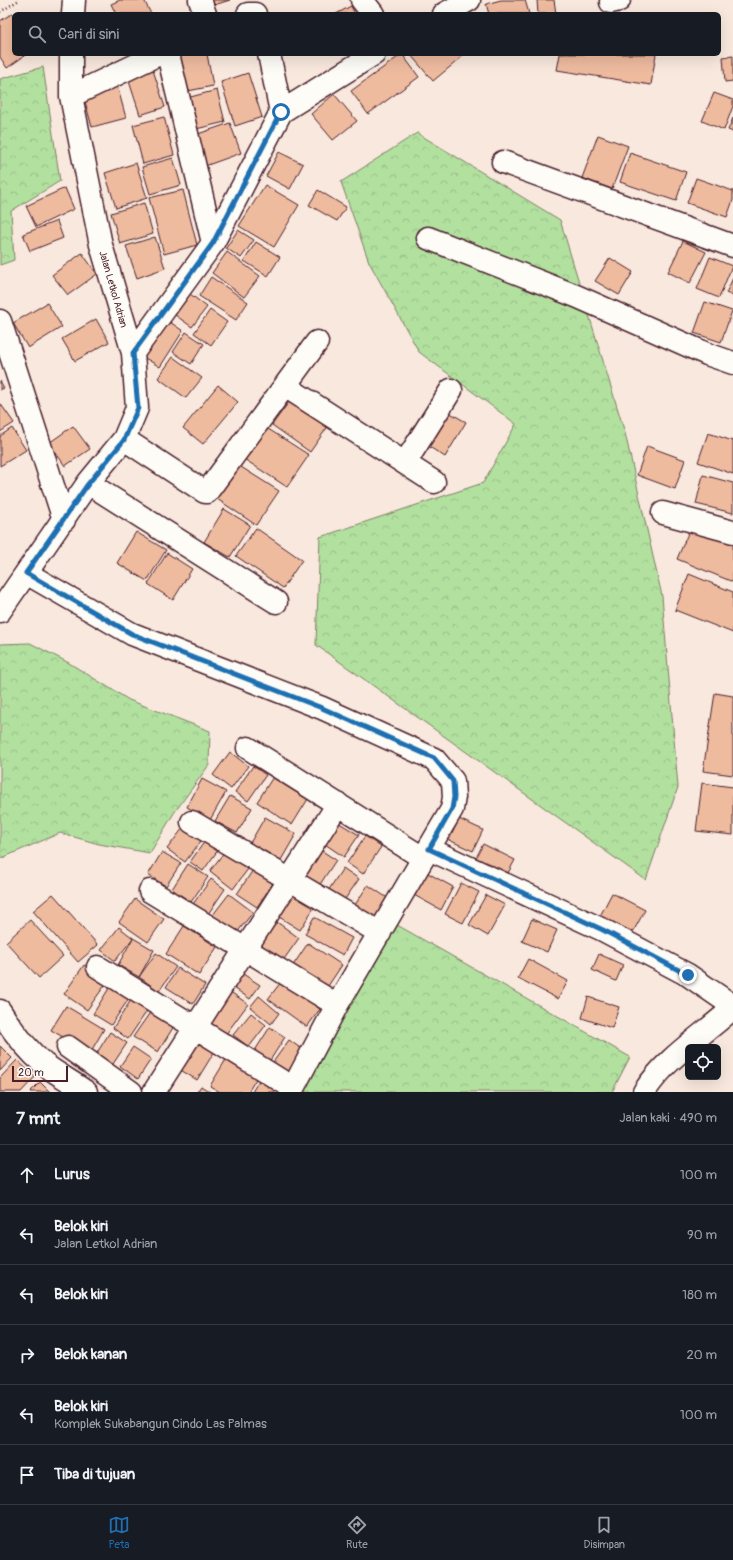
<!DOCTYPE html>
<html lang="id">
<meta charset="utf-8">
<style>
:root{--surface:#171b24;--page:#20242c;--text:#f1f3f6;--muted:#9ea1a6;--line:#363941;--accent:#1f6fb2}
body{margin:0;font-family:Pangolin,sans-serif;background:var(--page);color:var(--text)}
.controls{position:absolute;right:12px;bottom:12px;display:grid;overflow:hidden;border-radius:6px;box-shadow:0 4px 16px #0002}
.controls button{width:36px;height:36px;display:grid;place-items:center;padding:0;border:0;border-bottom:1px solid var(--line);background:var(--surface);color:var(--text);font:20px sans-serif}
.scale{position:absolute;left:12px;bottom:10px;width:56px;box-sizing:border-box;padding-left:4px;border:2px solid #4a1f2b;border-top:0;font-size:11px;line-height:14px;white-space:nowrap;color:#4a1f2b;-webkit-text-stroke:3px #fdfcf7;paint-order:stroke}
.stop{position:absolute;width:12px;height:12px;margin:-9px;border:3px solid #1f6fb2;border-radius:50%;background:#fff}
.stop.end{background:#1f6fb2;border-color:#fff;box-shadow:0 1px 4px #0008}
.list{margin:0;padding:0;list-style:none}
h2{display:flex;justify-content:space-between;align-items:center;height:52px;margin:0;padding:0 16px;font-size:17px}
h2 small{font-size:13px;font-weight:400;color:var(--muted)}
.list li{display:grid;grid-template-columns:26px 1fr auto;gap:12px;align-items:center;box-sizing:border-box;height:60px;padding:0 16px;border-top:1px solid var(--line)}
.list b{display:block;font-size:15px;white-space:nowrap}
.list p{margin:0;font-size:13px;white-space:nowrap;color:var(--muted)}
.list em{font-size:13px;font-style:normal;color:var(--muted)}
.icon{flex:none;width:22px;height:22px;fill:none;stroke:currentColor;stroke-width:2;stroke-linecap:round;stroke-linejoin:round}
.map{position:relative;flex:none;width:733px;height:1092px;overflow:hidden}
.search{position:absolute;background:var(--surface);box-shadow:0 4px 16px #0002;left:12px;right:12px;top:12px;height:44px;display:flex;align-items:center;gap:10px;box-sizing:border-box;padding:0 14px;border-radius:6px;color:var(--muted);font-size:15px}
.sheet{height:412px;background:var(--surface)}
nav{display:flex;justify-content:space-around;align-items:center;box-sizing:border-box;height:56px;border-top:1px solid var(--line);background:var(--surface);font-size:11px;color:var(--muted)}
nav a{display:grid;justify-items:center;gap:2px}
nav .on{color:var(--accent)}
.map>svg:first-child{display:block}
.forest{fill:url(#forest-crowns);stroke:#7e8065}
.building{fill:#eebb9f;stroke:#4a1f2b}
.lines{fill:none;stroke-linecap:round;stroke-linejoin:round}
.street-casing{stroke:#4a1f2b;stroke-width:25}
.secondary-casing{stroke:#4a1f2b;stroke-width:25}
.path{stroke:#4a1f2b;stroke-width:2.5;stroke-dasharray:1 3;stroke-linecap:butt}
.street{stroke:#fdfcf7;stroke-width:22}
.secondary{stroke:#fdfcf7;stroke-width:22}
.route{stroke:#1f6fb2;stroke-width:5}
.labels{text-anchor:middle;stroke-width:3.5;stroke-linejoin:round;paint-order:stroke}
.street-label{font-size:10px;fill:#4a1f2b;stroke:#fdfcf7}
</style>
<div class="map">
<svg width="733" height="1092" viewBox="0 0 733 1092">
<defs>
<pattern id="forest-crowns" width="20" height="18" patternUnits="userSpaceOnUse"><rect width="20" height="18" fill="#b1e09f"/><path d="M2 6a3 3 0 1 1 6 0M12 15a3 3 0 1 1 6 0" fill="none" stroke="#9ac089"/></pattern>
</defs>
<rect width="100%" height="100%" fill="#f8e8dd"/>
<filter id="ink" filterUnits="userSpaceOnUse"><feTurbulence type="fractalNoise" baseFrequency=".025" numOctaves="2"/><feDisplacementMap in="SourceGraphic" scale="8" xChannelSelector="R" yChannelSelector="G"/><feConvolveMatrix kernelMatrix="1 2 1 2 8 2 1 2 1" color-interpolation-filters="sRGB"/></filter>
<g filter="url(#ink)">
<path class="forest" d="M43,67L60,181L11,211L14,260L0,265V79Z
M417,133L560,220L625,433L662,596L678,787L646,880L316,645L320,537L483,483L516,424L419,352L369,262L341,182Z
M30,643L69,663L129,700L210,731L209,765L174,813L150,853L99,844L60,833L2,858L0,855V644Z
M390,921L630,1057L612,1092H303Z"/>
<path class="building" d="M120,0H144L151,14H116L111,4Z
M212,0H230L214,5Z
M501,0H525L529,14H489L486,4Z
M537,0H554L556,14H538Z
M351,6L355,14H336Z
M13,13L14,54H27L7,68L0,57V21Z
M176,54H207L213,86L183,92Z
M402,54L419,77L368,114L351,91Z
M410,54H460L462,57L433,81Z
M560,54H656L651,85L557,70Z
M733,56V81L725,82L723,57Z
M151,64L165,107L140,115L126,72Z
M248,73L262,117L235,126L221,82Z
M117,85L126,118L92,127L83,94Z
M217,90L225,122L192,130L183,99Z
M714,93L733,100V106L724,130L702,121Z
M334,94L357,121L333,140L311,114Z
M164,117L174,155L143,164L133,125Z
M733,118V132L728,130Z
M230,123L241,153L205,166L195,135Z
M598,135L628,146L612,189L582,178Z
M279,152L303,164L290,189L266,176Z
M630,153L686,172L676,201L620,182Z
M173,158L181,185L150,194L142,167Z
M136,163L147,198L116,208L105,173Z
M696,178L733,191V200L727,217L687,203Z
M265,185L299,205L274,247L239,226Z
M65,188L74,209L36,227L26,206Z
M183,190L197,245L164,254L149,198Z
M318,190L346,207L337,221L309,205Z
M144,203L153,234L120,244L111,213Z
M57,221L63,238L30,251L23,234Z
M238,230L254,240L241,258L226,248Z
M155,237L165,268L137,278L126,246Z
M683,241L706,252L690,283L668,272Z
M256,242L280,257L268,276L244,261Z
M227,252L260,276L244,297L212,273Z
M82,253L97,274L68,295L52,275Z
M710,257L732,266L719,298L697,289Z
M610,258L633,272L619,295L595,281Z
M211,277L248,302L236,320L199,296Z
M733,278V296L726,293Z
M190,294L207,307L192,327L175,315Z
M705,302L732,311L721,342L694,333Z
M47,303L62,327L28,348L13,323Z
M210,310L227,322L211,345L194,333Z
M164,318L183,331L160,367L140,355Z
M96,319L109,342L75,361L62,339Z
M186,332L204,344L191,364L173,352Z
M173,357L202,378L186,398L158,378Z
M0,381L4,388L0,390Z
M218,385L238,402L203,444L183,428Z
M294,395L331,422L310,452L272,425Z
M0,403L14,423L0,432Z
M445,410L466,422L445,457L425,444Z
M73,426L90,449L65,466L49,443Z
M265,427L309,455L287,487L244,459Z
M12,428L26,450L0,466V436Z
M708,433L733,441V474L698,462Z
M647,446L685,460L675,489L637,475Z
M233,462L279,491L256,525L211,495Z
M703,475L733,483V513L696,504Z
M224,509L250,525L230,557L204,542Z
M692,524L733,541V582L677,559Z
M256,528L302,560L283,588L236,556Z
M136,532L166,550L147,581L117,563Z
M167,553L192,569L173,600L148,584Z
M689,574L733,592V633L675,610Z
M715,693L733,696V775L703,771Z
M230,752L248,766L231,789L213,775Z
M253,766L266,775L248,801L235,792Z
M273,777L308,799L292,825L257,802Z
M202,779L226,792L210,820L187,807Z
M702,783L733,787V835L696,831Z
M230,796L252,808L237,833L215,821Z
M265,817L296,834L281,860L250,843Z
M459,819L483,830L473,851L449,840Z
M336,821L359,835L344,857L322,842Z
M186,824L204,837L185,862L167,849Z
M365,836L381,847L363,874L347,863Z
M205,841L218,850L203,871L190,862Z
M483,844L515,860L508,873L476,858Z
M316,847L336,860L315,892L295,879Z
M225,851L248,869L233,889L210,871Z
M162,852L181,863L166,886L148,875Z
M188,864L208,877L191,902L172,889Z
M343,868L359,879L343,902L328,891Z
M253,870L273,883L257,907L237,894Z
M426,872L453,887L441,910L414,895Z
M211,879L225,889L208,914L193,904Z
M461,883L479,892L463,923L445,914Z
M368,885L389,899L374,921L353,908Z
M291,891L315,906L300,930L276,915Z
M612,893L645,910L633,932L600,916Z
M53,894L98,945L78,962L33,911Z
M229,894L253,912L236,934L212,916Z
M486,895L505,905L488,936L469,925Z
M135,899L164,919L148,942L119,922Z
M314,917L352,938L343,955L305,934Z
M532,919L557,930L547,952L522,941Z
M30,920L63,956L39,978L6,942Z
M277,922L299,938L282,962L260,946Z
M184,926L217,947L199,975L166,954Z
M119,927L133,938L115,961L101,950Z
M133,938L154,950L139,977L118,965Z
M308,943L342,965L324,992L290,970Z
M156,953L176,967L159,991L139,977Z
M599,954L623,965L616,981L592,970Z
M528,959L568,981L558,999L518,978Z
M84,965L108,981L87,1010L64,994Z
M178,968L205,985L193,1004L166,987Z
M240,972L260,985L250,999L231,986Z
M281,982L320,1009L307,1027L268,999Z
M111,985L130,997L111,1025L93,1014Z
M229,991L248,1004L226,1034L208,1021Z
M259,996L279,1013L271,1024L250,1007Z
M588,997L619,1007L612,1028L582,1018Z
M131,1000L147,1011L128,1039L113,1028Z
M66,1006L104,1029L90,1053L51,1030Z
M151,1011L174,1026L158,1052L133,1037Z
M251,1013L266,1025L249,1047L233,1035Z
M270,1027L285,1037L269,1062L254,1052Z
M110,1032L127,1043L111,1067L95,1056Z
M194,1035L216,1049L197,1080L174,1066Z
M289,1040L303,1050L286,1075L271,1065Z
M0,1046L12,1058L0,1071Z
M133,1047L151,1059L138,1079L120,1066Z
M228,1056L259,1074L248,1092H220L210,1086Z
M17,1060L35,1077L21,1092H0V1078Z
M261,1077L279,1086L276,1092H252Z
M40,1082L50,1092H30Z
M201,1086L210,1092H197Z"/>
<g class="lines">
<g class="street-casing">
<path id="street" d="M200,0L205,14
M362,0L373,14
M611,2L619,0
M73,14L74,0
M248,14H255
M444,14L469,0
M71,54V96
M168,54L213,243
M269,54L281,112
M503,162L733,246
M428,238L576,296L707,354L733,363
M0,321L64,520
M133,353L213,243L281,112L374,54
M285,386L434,482
M124,439L205,492H207L317,342
M405,463L451,390
M88,483L276,602
M663,513L733,532
M26,573L132,634L322,708L434,759L453,781L454,797L452,809L337,1005L291,1092
M0,611L88,483L124,439L137,408L133,353L101,245L71,96L159,54
M248,748L423,858
M192,822L380,933
M429,849L603,930L688,975L733,1006
M150,891L337,1005
M98,967L293,1088
M0,1011C12,1030 26,1049 44,1064C57,1074 72,1082 86,1092
M68,1047L131,1092
M154,1092L338,804"/>
</g>
<g class="secondary-casing">
<path id="secondary" d="M644,1092C667,1056 703,1036 733,1008"/>
</g>
<path class="path" d="M0,12L19,0"/>
<use href="#street" class="street"/>
<use href="#secondary" class="secondary"/>
</g>
</g>
<g class="lines" filter="url(#ink)">
<path class="route" d="M281,112L213,243L133,353L138,408L124,440L88,484L26,573L132,634L322,708L434,758L453,781L454,797L452,809L429,849L603,930L688,975"/>
</g>
<g class="labels">
<g class="street-label">
<text transform="translate(114 289) rotate(74)" y="4">Jalan Letkol Adrian</text>
</g>
</g>
</svg>
<div class="controls">
<button><svg class="icon" aria-label="locate" viewBox="0 0 24 24"><circle cx="12" cy="12" r="6"/><path d="M12 2v4M12 18v4M2 12h4M18 12h4"/></svg></button>
</div>
<div class="scale">20 m</div>
<div class="stop" style="left:281px;top:112px"></div>
<div class="stop end" style="left:688px;top:975px"></div>
<div class="search"><svg class="icon" aria-label="search" viewBox="0 0 24 24"><circle cx="10" cy="10" r="6"/><path d="M15 15l6 6"/></svg>Cari di sini</div>
</div>
<section class="sheet">
<h2>7 mnt<small>Jalan kaki · 490 m</small></h2>
<ul class="list">
<li><svg class="icon" aria-label="ahead" viewBox="0 0 24 24"><path d="M12 20V5M6 11l6-6 6 6"/></svg><div><b>Lurus</b></div><em>100 m</em></li>
<li><svg class="icon" aria-label="left" viewBox="0 0 24 24"><path d="M17 20v-9H6M10 6l-5 5 5 5"/></svg><div><b>Belok kiri</b><p>Jalan Letkol Adrian</p></div><em>90 m</em></li>
<li><svg class="icon" aria-label="left" viewBox="0 0 24 24"><path d="M17 20v-9H6M10 6l-5 5 5 5"/></svg><div><b>Belok kiri</b></div><em>180 m</em></li>
<li><svg class="icon" aria-label="right" viewBox="0 0 24 24"><path d="M7 20v-9h11M14 6l5 5-5 5"/></svg><div><b>Belok kanan</b></div><em>20 m</em></li>
<li><svg class="icon" aria-label="left" viewBox="0 0 24 24"><path d="M17 20v-9H6M10 6l-5 5 5 5"/></svg><div><b>Belok kiri</b><p>Komplek Sukabangun Cindo Las Palmas</p></div><em>100 m</em></li>
<li><svg class="icon" aria-label="arrive" viewBox="0 0 24 24"><path d="M6 21V4h12l-3 4 3 4H6"/></svg><div><b>Tiba di tujuan</b></div></li>
</ul>
</section>
<nav>
<a class="on"><svg class="icon" aria-label="map" viewBox="0 0 24 24"><path d="M3 6l6-2 6 2 6-2v14l-6 2-6-2-6 2zM9 4v14M15 6v14"/></svg>Peta</a>
<a><svg class="icon" aria-label="directions" viewBox="0 0 24 24"><path d="M12 3l9 9-9 9-9-9zM9 14v-3h6M13 9l2 2-2 2"/></svg>Rute</a>
<a><svg class="icon" aria-label="saved" viewBox="0 0 24 24"><path d="M7 4h10v16l-5-4-5 4z"/></svg>Disimpan</a>
</nav>
